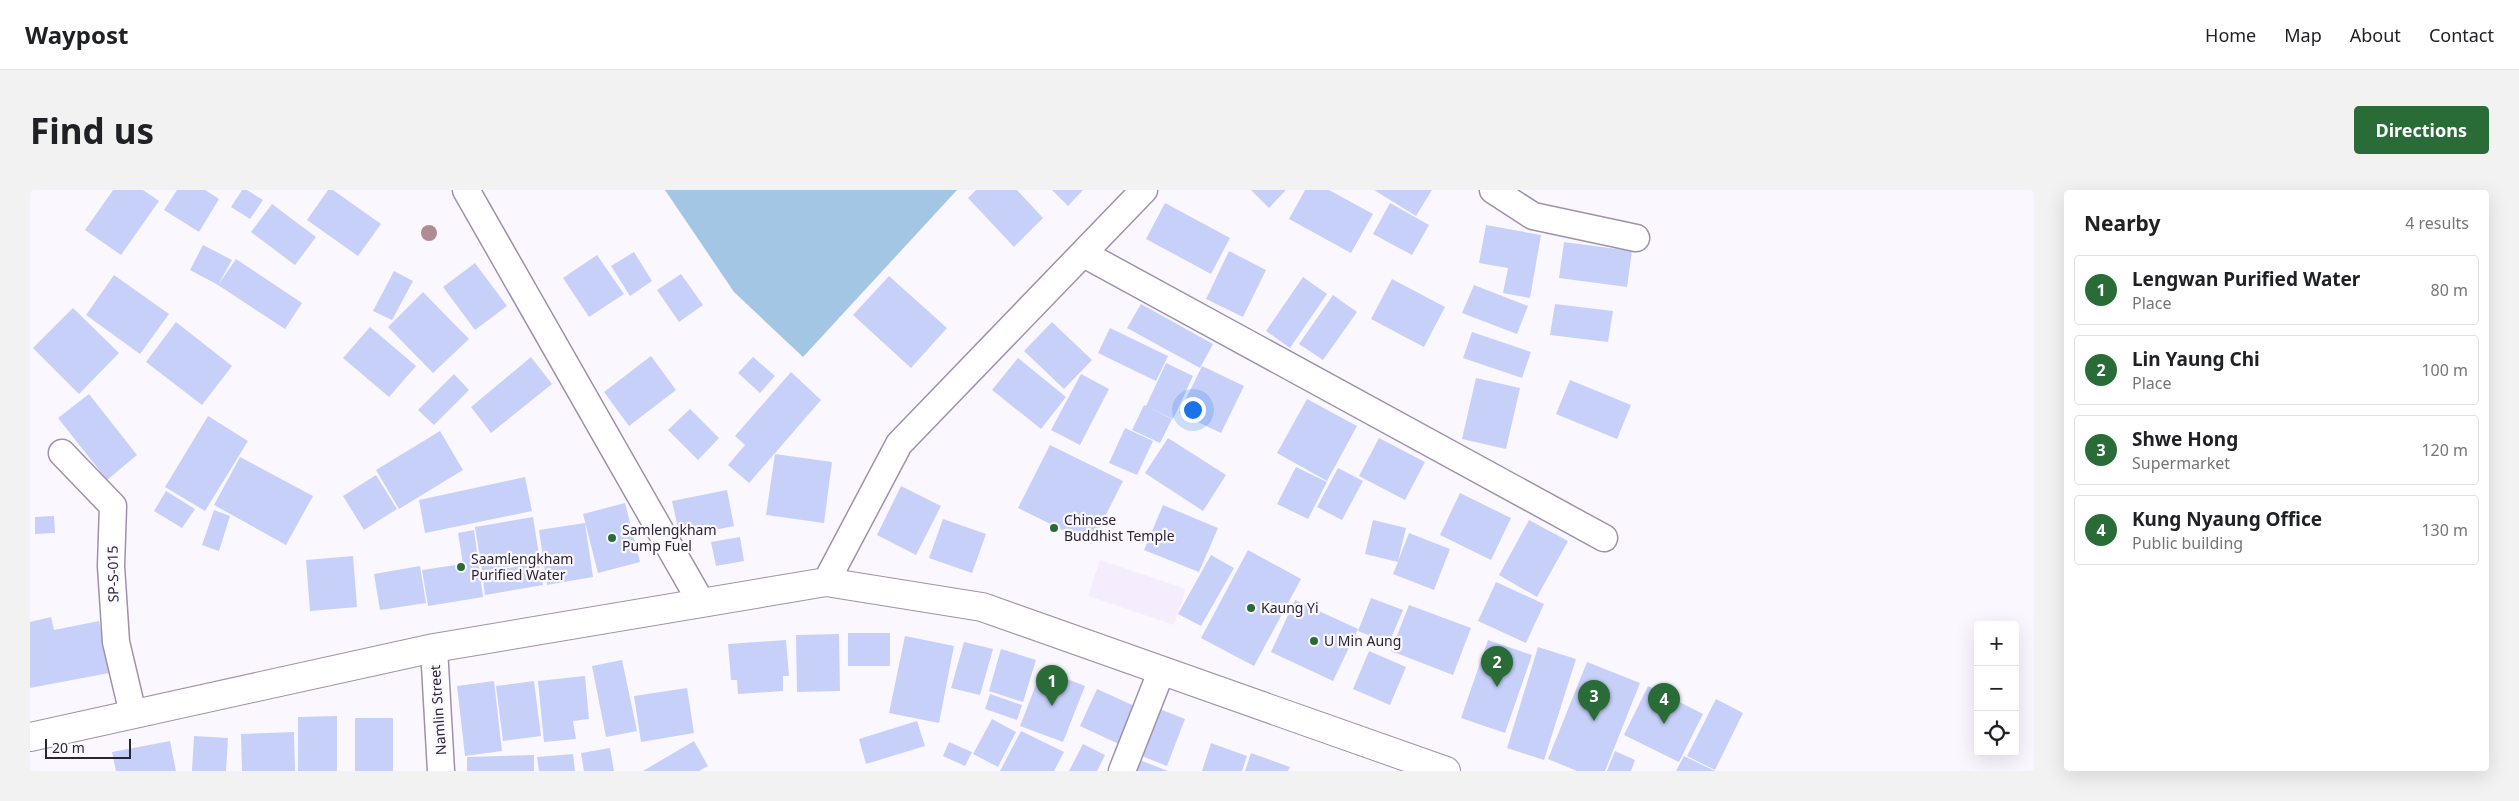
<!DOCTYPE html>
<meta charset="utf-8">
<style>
:root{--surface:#fff;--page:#f2f2f2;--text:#202124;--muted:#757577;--line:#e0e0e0;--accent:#296c37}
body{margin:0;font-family:"Noto Sans",sans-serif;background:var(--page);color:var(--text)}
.controls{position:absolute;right:15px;bottom:15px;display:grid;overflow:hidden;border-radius:5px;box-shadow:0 5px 20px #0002}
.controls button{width:45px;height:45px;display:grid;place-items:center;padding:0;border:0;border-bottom:1px solid var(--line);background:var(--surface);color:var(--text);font:25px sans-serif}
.scale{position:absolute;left:15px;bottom:12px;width:86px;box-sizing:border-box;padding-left:5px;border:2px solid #2b2531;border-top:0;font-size:14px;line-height:18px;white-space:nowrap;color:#2b2531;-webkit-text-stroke:4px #faf7fe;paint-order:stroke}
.you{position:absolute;left:1162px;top:219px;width:18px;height:18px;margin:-12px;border:4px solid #fff;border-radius:50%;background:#1a73e8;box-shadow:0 0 0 8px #1a73e833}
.badge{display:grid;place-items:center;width:32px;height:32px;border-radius:50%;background:var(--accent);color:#fff;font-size:16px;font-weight:700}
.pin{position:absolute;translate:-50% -41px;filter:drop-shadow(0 1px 2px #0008)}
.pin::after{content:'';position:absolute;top:26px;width:18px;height:15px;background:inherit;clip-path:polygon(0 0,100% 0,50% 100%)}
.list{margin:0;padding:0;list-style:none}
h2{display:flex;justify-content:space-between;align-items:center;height:65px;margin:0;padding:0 20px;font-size:21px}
h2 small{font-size:16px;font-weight:400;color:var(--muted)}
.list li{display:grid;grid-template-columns:32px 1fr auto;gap:15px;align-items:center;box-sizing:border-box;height:70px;margin:0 10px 10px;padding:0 10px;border:1px solid var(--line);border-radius:5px}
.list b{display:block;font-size:19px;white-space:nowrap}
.list p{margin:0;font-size:16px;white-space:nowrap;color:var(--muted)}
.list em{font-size:16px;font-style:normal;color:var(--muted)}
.icon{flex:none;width:28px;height:28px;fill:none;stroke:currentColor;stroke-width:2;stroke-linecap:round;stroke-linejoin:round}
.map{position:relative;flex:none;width:2004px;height:581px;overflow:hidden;border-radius:5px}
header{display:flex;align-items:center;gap:30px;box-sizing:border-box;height:70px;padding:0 25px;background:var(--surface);border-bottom:1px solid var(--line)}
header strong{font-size:24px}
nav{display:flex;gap:28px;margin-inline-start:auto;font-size:18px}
.intro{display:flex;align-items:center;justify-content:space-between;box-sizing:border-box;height:120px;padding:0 30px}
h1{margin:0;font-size:35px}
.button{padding:12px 22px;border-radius:5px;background:var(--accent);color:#fff;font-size:18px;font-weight:700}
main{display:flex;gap:30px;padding:0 30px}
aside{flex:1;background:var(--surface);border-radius:5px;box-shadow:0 5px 20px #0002}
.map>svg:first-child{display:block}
.built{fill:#f5ecfd}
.water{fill:#a2c6e4}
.building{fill:#c7d0f9}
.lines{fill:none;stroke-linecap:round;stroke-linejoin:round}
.street-casing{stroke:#a090af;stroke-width:29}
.highway-casing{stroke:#a090af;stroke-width:30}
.street{stroke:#fff;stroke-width:26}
.highway{stroke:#fff;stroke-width:28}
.tree{fill:#af8b93}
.poi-dot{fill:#296c37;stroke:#faf7fe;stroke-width:2}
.labels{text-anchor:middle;stroke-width:4.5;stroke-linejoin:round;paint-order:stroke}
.poi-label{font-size:14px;fill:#2b2531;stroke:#faf7fe;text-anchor:start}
.street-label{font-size:14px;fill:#2b2531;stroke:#faf7fe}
</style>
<header>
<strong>Waypost</strong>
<nav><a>Home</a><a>Map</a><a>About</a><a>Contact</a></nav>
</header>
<div class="intro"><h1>Find us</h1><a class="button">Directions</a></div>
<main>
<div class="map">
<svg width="2004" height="581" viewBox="0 0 2004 581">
<rect width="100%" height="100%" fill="#faf7fe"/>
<path class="built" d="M1070,370L1156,399L1144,435L1058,406Z"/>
<path class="water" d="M635,0H927L773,167L704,102Z"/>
<path class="building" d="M83,0H113L129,11L91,65L55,40Z
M147,0H175L189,9L169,42L134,20Z
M212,0H217L233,10L220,29L201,17Z
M298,0H303L351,34L328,66L277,30Z
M946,0H987L1013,28L984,57L938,8Z
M1022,0H1053L1038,16Z
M1221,0H1256L1239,18Z
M1275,0H1299L1343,24L1321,63L1259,29Z
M1344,0H1402L1386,26Z
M1135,13L1200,48L1181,84L1116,49Z
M1360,13L1399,35L1382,65L1343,44Z
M242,14L286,47L265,75L221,42Z
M1456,35L1511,45L1500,108L1473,103L1478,78L1449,73Z
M1534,52L1602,61L1597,97L1529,88Z
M173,55L202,70L188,95L160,80Z
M1199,61L1236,80L1213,127L1176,109Z
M604,62L622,91L600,106L581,76Z
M567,65L594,104L559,127L533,88Z
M206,69L272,113L255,139L188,95Z
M445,73L477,116L445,140L413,97Z
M364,81L383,91L362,130L343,121Z
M651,84L673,115L649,132L627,100Z
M84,85L139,124L110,164L56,125Z
M859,86L917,138L881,178L823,125Z
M1273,87L1297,104L1260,158L1236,141Z
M1362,89L1415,117L1394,157L1341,129Z
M1444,95L1498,116L1487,144L1432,123Z
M393,102L439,149L403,183L358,137Z
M1303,105L1327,122L1293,170L1269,154Z
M1111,114L1183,154L1170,178L1097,138Z
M1525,114L1583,121L1578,152L1520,145Z
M43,118L89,163L49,204L3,158Z
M146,132L202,176L172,215L116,172Z
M1022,132L1062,170L1034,199L994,161Z
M340,137L386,176L359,207L313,168Z
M1080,138L1138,166L1126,191L1068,163Z
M1442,142L1501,162L1492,188L1433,168Z
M621,166L646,200L599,236L574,202Z
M501,167L522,194L461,243L441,217Z
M723,167L745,186L730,203L708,183Z
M988,168L1036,207L1011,239L962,200Z
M1136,173L1163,186L1143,229L1116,216Z
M1172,176L1214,196L1191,243L1149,223Z
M761,182L791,210L719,293L698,275L715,255L705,246Z
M424,184L439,200L404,235L388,220Z
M1051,184L1079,199L1050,255L1021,240Z
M1446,188L1490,198L1476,259L1432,249Z
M1540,190L1601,215L1587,249L1526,224Z
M59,204L107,265L77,290L28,228Z
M1277,209L1327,236L1297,291L1247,263Z
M1114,215L1142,229L1130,253L1102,240Z
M660,219L689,248L668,270L638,240Z
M178,226L218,251L175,321L135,297Z
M1095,238L1123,251L1107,285L1079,273Z
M410,241L433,280L369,319L346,280Z
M1138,248L1196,285L1173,321L1115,283Z
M1349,248L1395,272L1375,310L1329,286Z
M1020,255L1093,291L1061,354L988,318Z
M745,264L802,272L794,333L736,325Z
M210,267L283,306L256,355L184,315Z
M1266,277L1297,292L1278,329L1247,314Z
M1308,278L1333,291L1312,330L1287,317Z
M346,285L367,319L334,340L313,306Z
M495,287L502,321L395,343L389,310Z
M871,296L911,316L886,365L847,345Z
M697,300L704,336L650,347L642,311Z
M136,301L165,319L152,338L124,321Z
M1430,303L1481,328L1461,370L1410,345Z
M595,313L610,372L568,383L553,324Z
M1133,315L1188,338L1169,382L1114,360Z
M184,320L200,326L189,361L172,355Z
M24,326L25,343L5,344V327Z
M503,327L510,371L452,381L445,337Z
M913,329L956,344L942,383L899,368Z
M1343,330L1376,338L1368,371L1379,343L1420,359L1404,400L1363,384L1368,372L1335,364Z
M1499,330L1538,351L1507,407L1469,385Z
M555,333L563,387L517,395L509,340Z
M444,340L453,407L398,416L392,380L433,374L428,343Z
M710,347L714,371L686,376L681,352Z
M1218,360L1271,389L1224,476L1171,448Z
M1181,365L1204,378L1171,436L1148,424Z
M323,366L327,417L280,421L276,370Z
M509,373L513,395L455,405L452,382Z
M390,376L396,413L350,420L344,384Z
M1466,392L1514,414L1496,453L1448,431Z
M1341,408L1373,420L1359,453L1328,441Z
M1265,410L1328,439L1303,491L1241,462Z
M1379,415L1441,438L1423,485L1361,461Z
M21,427L24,440L69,431L79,483L0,498V432Z
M818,443H860V476H818Z
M809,444L810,501L767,502L766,445Z
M875,446L924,456L909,533L859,523Z
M756,450L759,486H753V501L708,504L707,490H701L698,454Z
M1458,450L1502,465L1475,543L1431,528Z
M934,452L963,459L950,505L921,498Z
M1508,457L1546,469L1514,570L1477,558Z
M971,459L1006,470L993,512L959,501Z
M1339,461L1376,477L1360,515L1323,499Z
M592,470L607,541L576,547L562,476Z
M1557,472L1610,493L1575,581H1547L1518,569Z
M1012,479L1055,496L1033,552L990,536Z
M555,486L559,529L543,531L546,549L514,552L508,491Z
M464,491L472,561L435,566L427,496Z
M504,491L511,546L473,551L466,496Z
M1618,496L1673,524L1649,572L1594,545Z
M657,498L664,543L611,552L604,506Z
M1067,499L1111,519L1093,556L1050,536Z
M960,504L992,515L987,530L955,519Z
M1686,509L1713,523L1685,580L1657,566Z
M1127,518L1155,529L1137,576L1109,565Z
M307,526V581H268V527Z
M325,528H363V581H325Z
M962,529L986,542L968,577L943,564Z
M887,531L895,556L836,574L829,549Z
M991,541L1034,562L1024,581H970Z
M264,542L265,581H212L211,544Z
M164,546L198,548L196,581H162Z
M140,551L146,581H86L82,562Z
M664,551L678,576L669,581H613Z
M919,552L942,562L935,576L913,566Z
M1181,553L1217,566L1212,581H1172Z
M1053,554L1075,565L1067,581H1039Z
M580,558L584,581H554L551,563Z
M1585,561L1605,570L1601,581H1577Z
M1221,563L1260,577L1258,581H1215Z
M543,564L545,581H509L507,567Z
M504,565V581H437V567Z
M1654,566L1685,581H1646Z
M1107,569L1138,581H1102Z"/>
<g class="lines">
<g class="street-casing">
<path id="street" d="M436,0L671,412
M1463,0L1503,26L1606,48
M1054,64L1574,348
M32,263L83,316L81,376L86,452L103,524
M796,392L869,254L1114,0
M404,458L411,581
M1092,581L1131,482"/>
</g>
<g class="highway-casing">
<path id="highway" d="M0,547L404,458L796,392L952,417L1416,581"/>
</g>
<use href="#street" class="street"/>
<use href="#highway" class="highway"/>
</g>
<circle class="tree" cx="399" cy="43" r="8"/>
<g class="poi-dot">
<circle cx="1024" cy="338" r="5"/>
<circle cx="582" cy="348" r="5"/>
<circle cx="431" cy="377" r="5"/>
<circle cx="1221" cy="418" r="5"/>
<circle cx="1284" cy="451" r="5"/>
</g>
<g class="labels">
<g class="poi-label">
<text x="1034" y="335">Chinese<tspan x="1034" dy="16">Buddhist Temple</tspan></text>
<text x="592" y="345">Samlengkham<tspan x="592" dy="16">Pump Fuel</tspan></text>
<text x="441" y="374">Saamlengkham<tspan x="441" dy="16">Purified Water</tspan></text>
<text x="1231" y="423">Kaung Yi</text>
<text x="1294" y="456">U Min Aung</text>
</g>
<g class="street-label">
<text transform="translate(83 384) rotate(-91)" y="5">SP-S-015</text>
<text transform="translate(408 520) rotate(-94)" y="5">Namlin Street</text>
</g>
</g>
</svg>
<div class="controls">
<button>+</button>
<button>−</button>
<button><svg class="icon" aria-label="locate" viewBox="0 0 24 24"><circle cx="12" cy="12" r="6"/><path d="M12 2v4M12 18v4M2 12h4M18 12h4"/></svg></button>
</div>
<div class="scale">20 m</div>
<div class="you"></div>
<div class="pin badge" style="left:1022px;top:516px">1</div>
<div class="pin badge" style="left:1467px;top:497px">2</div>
<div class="pin badge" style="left:1564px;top:531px">3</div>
<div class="pin badge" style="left:1634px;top:534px">4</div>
</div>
<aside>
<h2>Nearby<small>4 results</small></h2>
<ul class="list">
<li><span class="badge">1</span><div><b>Lengwan Purified Water</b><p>Place</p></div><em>80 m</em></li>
<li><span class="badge">2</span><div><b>Lin Yaung Chi</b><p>Place</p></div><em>100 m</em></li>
<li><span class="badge">3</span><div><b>Shwe Hong</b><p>Supermarket</p></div><em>120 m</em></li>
<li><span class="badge">4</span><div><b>Kung Nyaung Office</b><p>Public building</p></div><em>130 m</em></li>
</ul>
</aside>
</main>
